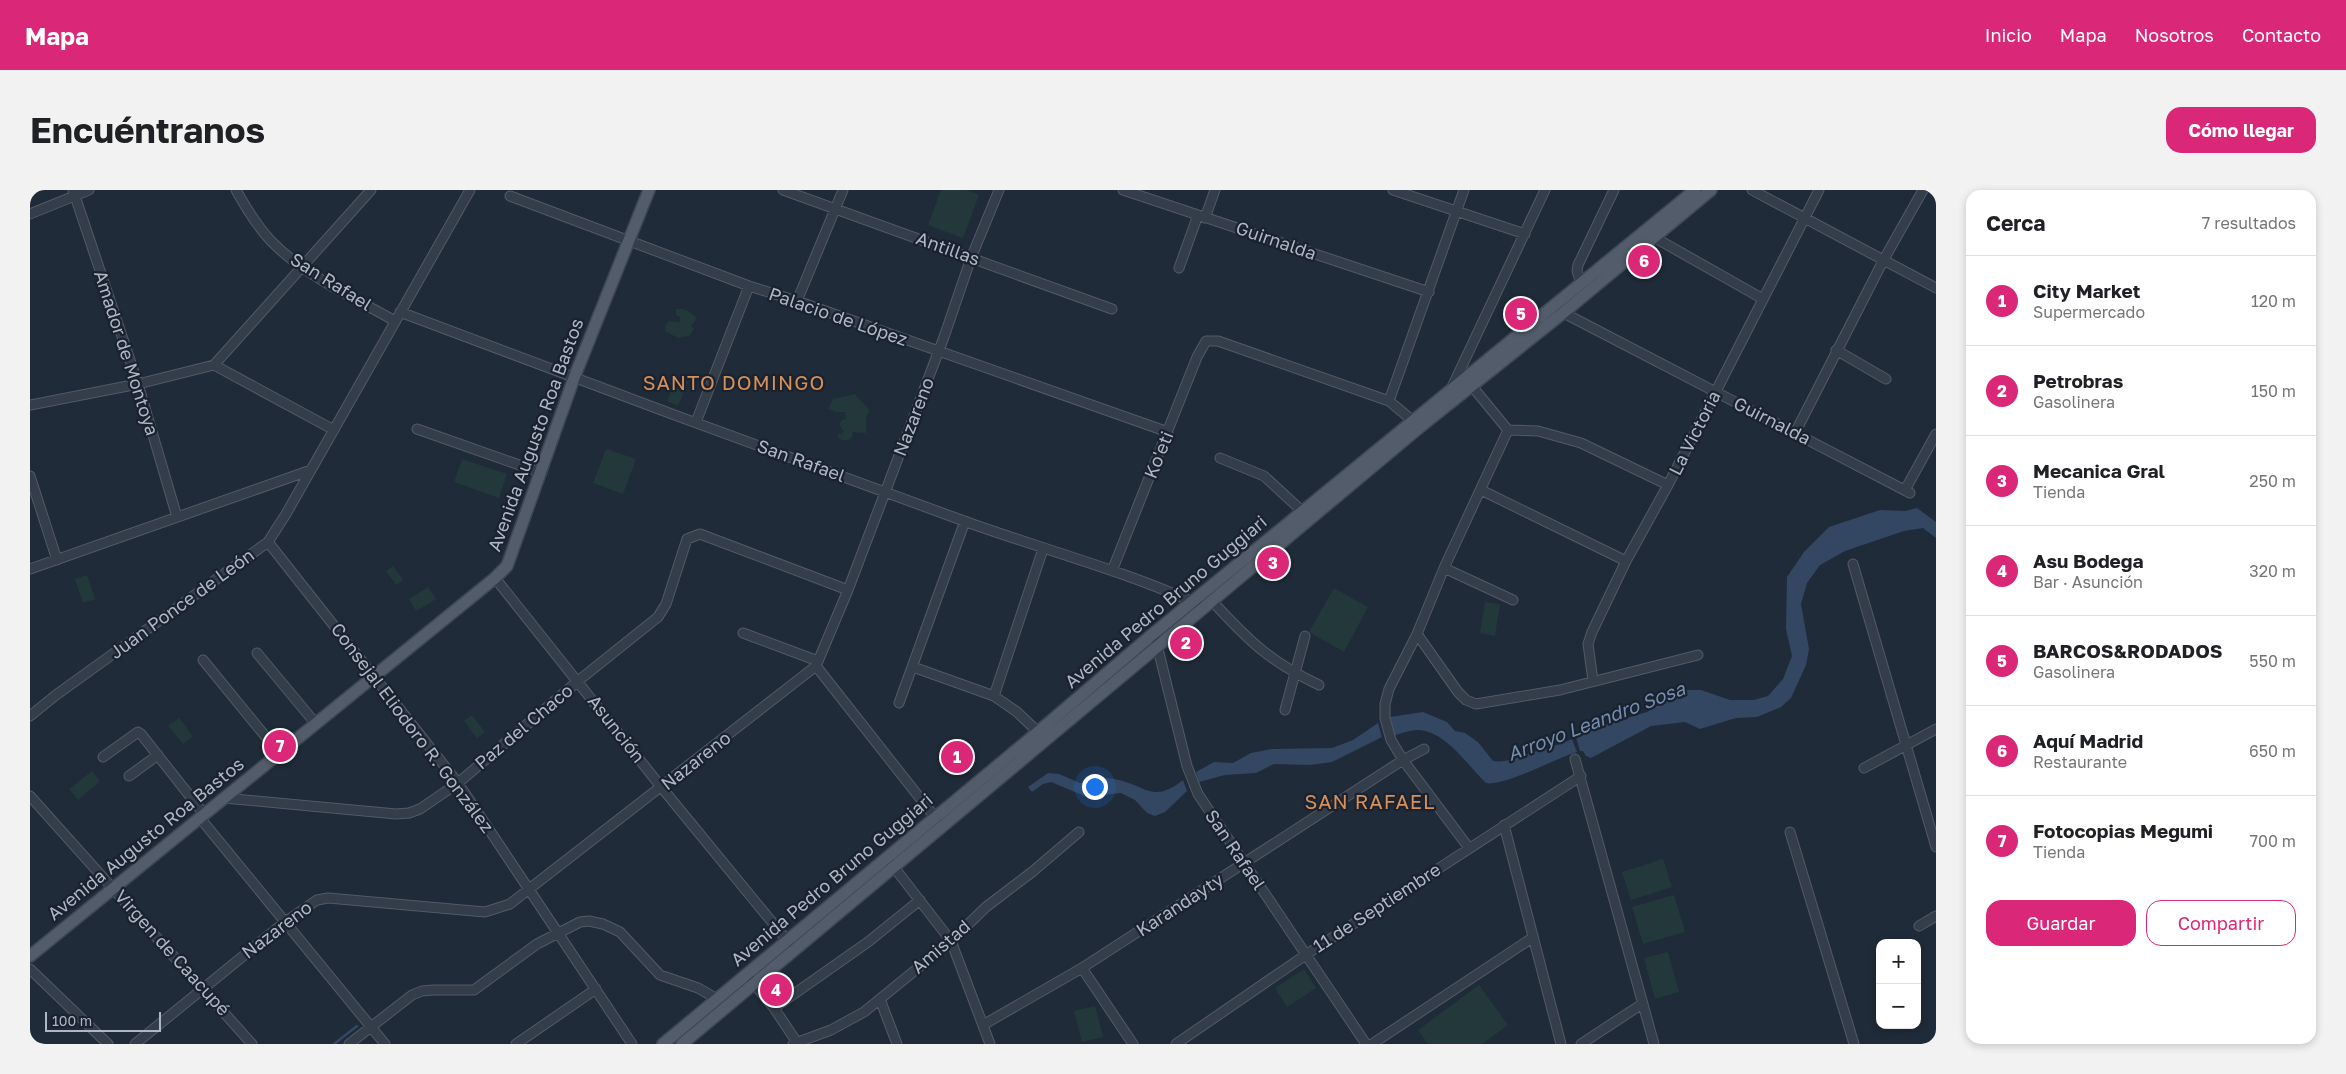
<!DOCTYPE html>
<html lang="es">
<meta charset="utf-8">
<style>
:root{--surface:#fff;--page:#f2f2f2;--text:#202124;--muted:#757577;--line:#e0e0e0;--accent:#db2777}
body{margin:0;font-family:"Golos Text",sans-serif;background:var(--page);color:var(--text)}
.controls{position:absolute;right:15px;bottom:15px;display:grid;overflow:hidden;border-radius:10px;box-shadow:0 2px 8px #0003}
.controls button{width:45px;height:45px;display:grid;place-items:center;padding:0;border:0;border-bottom:1px solid var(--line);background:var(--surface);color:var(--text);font:25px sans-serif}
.scale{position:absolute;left:15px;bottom:12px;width:116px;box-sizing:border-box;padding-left:5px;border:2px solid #afb7c6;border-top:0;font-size:14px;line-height:18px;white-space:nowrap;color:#afb7c6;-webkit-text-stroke:4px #19222e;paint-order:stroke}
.you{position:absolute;left:1064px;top:596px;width:18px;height:18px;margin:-12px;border:4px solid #fff;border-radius:50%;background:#1a73e8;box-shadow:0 0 0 8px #1a73e833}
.badge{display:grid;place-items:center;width:32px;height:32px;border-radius:50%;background:var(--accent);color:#fff;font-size:16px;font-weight:700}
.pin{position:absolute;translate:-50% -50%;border:2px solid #fff;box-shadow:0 1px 5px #0006}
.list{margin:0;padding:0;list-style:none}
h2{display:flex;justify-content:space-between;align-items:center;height:65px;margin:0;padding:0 20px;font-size:21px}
h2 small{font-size:16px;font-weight:400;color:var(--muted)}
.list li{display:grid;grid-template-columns:32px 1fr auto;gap:15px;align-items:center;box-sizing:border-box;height:90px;padding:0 20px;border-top:1px solid var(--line)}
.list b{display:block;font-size:19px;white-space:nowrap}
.list p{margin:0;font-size:16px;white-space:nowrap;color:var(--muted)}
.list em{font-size:16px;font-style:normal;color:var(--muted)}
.actions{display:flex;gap:10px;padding:15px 20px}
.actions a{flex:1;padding:11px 0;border:1px solid var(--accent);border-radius:15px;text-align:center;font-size:18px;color:var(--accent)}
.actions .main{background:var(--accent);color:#fff}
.map{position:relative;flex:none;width:1906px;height:854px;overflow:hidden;border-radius:15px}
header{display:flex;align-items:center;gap:30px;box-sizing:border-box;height:70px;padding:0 25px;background:var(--accent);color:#fff}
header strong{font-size:24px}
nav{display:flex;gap:28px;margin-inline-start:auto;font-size:18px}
.intro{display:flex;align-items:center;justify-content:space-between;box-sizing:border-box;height:120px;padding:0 30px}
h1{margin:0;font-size:35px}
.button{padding:12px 22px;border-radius:15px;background:var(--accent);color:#fff;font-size:18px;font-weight:700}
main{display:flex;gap:30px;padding:0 30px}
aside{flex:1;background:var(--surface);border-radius:15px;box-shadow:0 2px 8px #0003}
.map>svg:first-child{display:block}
.green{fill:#22383b}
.water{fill:#334662}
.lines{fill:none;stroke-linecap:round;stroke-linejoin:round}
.stream{stroke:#334662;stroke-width:2.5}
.minor-casing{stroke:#525a67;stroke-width:11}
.major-casing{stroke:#3d4653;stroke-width:14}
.minor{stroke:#343d4a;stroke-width:9}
.major{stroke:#525c6a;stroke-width:11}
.labels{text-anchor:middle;stroke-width:4.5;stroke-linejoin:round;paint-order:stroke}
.street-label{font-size:18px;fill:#afb7c6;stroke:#19222e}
.water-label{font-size:19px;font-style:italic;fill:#758eb0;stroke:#19222e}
.quarter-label{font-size:20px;letter-spacing:1px;fill:#d79059;stroke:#19222e}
</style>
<header>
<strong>Mapa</strong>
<nav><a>Inicio</a><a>Mapa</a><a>Nosotros</a><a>Contacto</a></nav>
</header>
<div class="intro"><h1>Encuéntranos</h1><a class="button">Cómo llegar</a></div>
<main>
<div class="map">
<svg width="1906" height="854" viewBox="0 0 1906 854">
<rect width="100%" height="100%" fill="#202b39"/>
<path class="green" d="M911,0H936L949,5L933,48L898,35Z
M646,119C656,118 660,122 667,128L661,136L664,139L659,146L648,148L635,141L636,134L640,131L650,132V127L646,125Z
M647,188L658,192L648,216L637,211Z
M825,204L840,221L836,226V243L823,242L822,247L819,250H811L807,246L814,242L809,234L813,229L816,230L815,222H806L798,219L803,209Z
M576,259L606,269L593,304L563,293Z
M432,269L477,284L469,308L424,292Z
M363,376L373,390L366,395L356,381Z
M57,385L65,409L53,413L45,389Z
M398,397L406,409L386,421L379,409Z
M1304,398L1338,417L1314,462L1279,442Z
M1455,412L1470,414L1465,446L1450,443Z
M442,525L455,542L447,548L434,531Z
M149,528L163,546L153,554L138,536Z
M62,581L70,591L48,610L39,599Z
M1633,669L1642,697L1601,710L1592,682Z
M1644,705L1655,742L1613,754L1602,717Z
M1638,762L1649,802L1625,809L1614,768Z
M1274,779L1286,798L1257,817L1245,798Z
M1449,795L1478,835L1452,854H1398L1388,840Z
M1065,816L1073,847L1052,852L1044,821Z"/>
<path class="water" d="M1887,318L1906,332V348L1893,338L1874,341L1815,361L1790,375L1777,393L1771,414L1779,459L1776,475L1761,508L1751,517L1727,527L1706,528L1670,539L1655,532L1621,536L1561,568L1556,566L1553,561H1550L1546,547L1556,540L1617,522L1652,500H1671L1700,510H1724L1738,506L1753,489L1762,466L1756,439L1757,387L1774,362L1799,337L1850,320L1875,321Z
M1393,522L1417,532L1425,541L1435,543L1448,552L1463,571C1476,573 1484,568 1497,564C1513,559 1527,556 1542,549L1547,562C1526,568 1474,597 1456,593C1438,576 1416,541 1388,540C1381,540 1372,543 1365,545L1360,527Z
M1348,533L1352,547L1302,572L1280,575L1244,574L1226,583L1195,585L1169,592L1166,582L1184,572L1203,573L1221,563L1242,559L1302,558L1323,550Z
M1018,583L1029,584L1050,593C1062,593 1070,587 1084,589C1115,594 1122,615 1153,590L1157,601L1135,622L1125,626L1117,623L1105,610L1091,603L1057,607L1021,592L1013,594L1002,602L998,597Z"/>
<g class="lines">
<path class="stream" d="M304,854L327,836"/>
<g class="minor-casing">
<path id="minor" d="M43,0L108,194L147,327
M206,0C216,18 227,36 241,51C275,86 323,107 365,131
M753,0L1082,119
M1093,0L1399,102
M1363,0L1495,44
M1722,0L1906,98
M480,6L719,96L767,111L1138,242
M0,24L59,0
M1175,28L1185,0
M1620,45L1733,109
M1149,78L1168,25
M1551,94L1547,81L1548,75L1584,0
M767,111L813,0
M1528,120L1880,303
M370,122C557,193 746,263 934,331C1011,359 1093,380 1167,414
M1806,160L1856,189
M184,175L341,0
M1441,195L1478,240L1508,241L1551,253L1638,295
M1422,197L1515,0
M1359,211L1434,0
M0,215L108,194L184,175L304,240
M666,232L719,96
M387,239L512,283
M1765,243L1853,71L1893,0
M1190,268L1234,286L1272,321
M0,286L27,370
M1451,300L1596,371
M1875,300L1906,244
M238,352L428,593L602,854
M1823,374L1906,657
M1414,378L1483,410
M0,379L281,280
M1082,381L1167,167L1176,151H1188L1359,211L1388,235
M465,388L632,598L760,754
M1182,411C1219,451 1239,471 1289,495
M713,443L788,471
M1124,443L1157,576L1168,604L1336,854
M1387,444L1428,502L1436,510L1446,514L1530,500L1668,465
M227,463L286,534
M173,470L249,563
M786,476L908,631
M883,477L964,506L987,522L1008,542
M1563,491L1558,454L1562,442L1596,371L1638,295L1789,0
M964,506L1013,359
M869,513L935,331
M1255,520L1275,446
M0,526L26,505L238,352L256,324L440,0
M73,567L108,542L111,544L174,624
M1545,569L1624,854
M1834,578L1906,539
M99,586L128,565
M0,606L222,854
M194,608L366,624L379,623L390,619L428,593L548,491L628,427L636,414L657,349L670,344L818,400
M170,628L355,854
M1474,635L1531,854
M1760,642L1824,854
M1439,658L1373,570L1361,550L1355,528V514L1359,499L1387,444L1414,378L1478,240
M860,672L921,751L960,854
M1889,736L1906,726
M1052,778L1103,854
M0,779L78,854
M721,790L744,818L768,854
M850,809L867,854
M744,818L838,752L890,710
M953,835L1052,778L1373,570L1394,559
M105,854L255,732L287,710L298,708L455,722L480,714L786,476L818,400L914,147L941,68L969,0
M319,854L382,805L392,801L404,800H444L507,754L550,732L559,731L573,734L590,742L630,785L668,798L687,809
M486,854L566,799
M763,854L801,840L834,822L921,751L956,717L1002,682L1049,642
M1146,854L1277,764L1551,586
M1342,854L1502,748
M1551,854L1612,814"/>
</g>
<g class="major-casing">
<path id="major" d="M0,766L465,388L477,376L544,188L619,0
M633,854L1008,542L1124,443L1665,0
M652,854L1390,237L1533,123L1681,0"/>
</g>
<use href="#minor" class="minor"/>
<use href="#major" class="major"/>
</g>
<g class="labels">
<g class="street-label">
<text transform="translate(1246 51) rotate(19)" y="6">Guirnalda</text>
<text transform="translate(918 59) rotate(20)" y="6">Antillas</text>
<text transform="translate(301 92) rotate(32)" y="6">San Rafael</text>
<text transform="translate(808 127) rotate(19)" y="6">Palacio de López</text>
<text transform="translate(96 163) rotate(72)" y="6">Amador de Montoya</text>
<text transform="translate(884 227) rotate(-69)" y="6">Nazareno</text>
<text transform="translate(1742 231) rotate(27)" y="6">Guirnalda</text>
<text transform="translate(1665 243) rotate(-63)" y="6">La Victoria</text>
<text transform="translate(506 245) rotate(-70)" y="6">Avenida Augusto Roa Bastos</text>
<text transform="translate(1129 265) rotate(-68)" y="6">Ko'eti</text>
<text transform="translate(771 271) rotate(20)" y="6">San Rafael</text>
<text transform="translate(1136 412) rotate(-40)" y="6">Avenida Pedro Bruno Guggiari</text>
<text transform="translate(152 414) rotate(-36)" y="6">Juan Ponce de León</text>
<text transform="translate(494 537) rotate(-40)" y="6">Paz del Chaco</text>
<text transform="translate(382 538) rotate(53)" y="6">Consejal Eliodoro R. González</text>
<text transform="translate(586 539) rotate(52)" y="6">Asunción</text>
<text transform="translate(666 571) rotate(-38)" y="6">Nazareno</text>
<text transform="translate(116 649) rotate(-39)" y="6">Avenida Augusto Roa Bastos</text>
<text transform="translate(1205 660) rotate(56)" y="6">San Rafael</text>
<text transform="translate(802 690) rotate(-40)" y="6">Avenida Pedro Bruno Guggiari</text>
<text transform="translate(1150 715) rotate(-33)" y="6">Karandayty</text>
<text transform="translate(1347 718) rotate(-33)" y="6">11 de Septiembre</text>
<text transform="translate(247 740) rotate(-37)" y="6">Nazareno</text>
<text transform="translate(911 757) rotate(-41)" y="6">Amistad</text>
<text transform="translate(142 763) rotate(48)" y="6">Virgen de Caacupé</text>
</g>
<g class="water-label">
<text transform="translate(1566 531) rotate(-21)" y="7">Arroyo Leandro Sosa</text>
</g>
<g class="quarter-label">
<text x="704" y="200">SANTO DOMINGO</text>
<text x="1340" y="619">SAN RAFAEL</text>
</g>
</g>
</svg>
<div class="controls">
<button>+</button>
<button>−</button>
</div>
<div class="scale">100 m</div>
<div class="you"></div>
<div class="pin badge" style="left:927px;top:567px">1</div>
<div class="pin badge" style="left:1156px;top:453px">2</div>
<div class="pin badge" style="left:1243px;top:373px">3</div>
<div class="pin badge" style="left:746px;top:800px">4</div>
<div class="pin badge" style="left:1491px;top:124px">5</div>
<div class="pin badge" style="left:1614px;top:71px">6</div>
<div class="pin badge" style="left:250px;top:556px">7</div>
</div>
<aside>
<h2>Cerca<small>7 resultados</small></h2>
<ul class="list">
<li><span class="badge">1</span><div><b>City Market</b><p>Supermercado</p></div><em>120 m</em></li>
<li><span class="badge">2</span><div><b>Petrobras</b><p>Gasolinera</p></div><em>150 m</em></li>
<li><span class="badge">3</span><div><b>Mecanica Gral</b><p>Tienda</p></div><em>250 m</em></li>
<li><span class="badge">4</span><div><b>Asu Bodega</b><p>Bar · Asunción</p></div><em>320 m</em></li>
<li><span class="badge">5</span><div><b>BARCOS&amp;RODADOS</b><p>Gasolinera</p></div><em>550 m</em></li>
<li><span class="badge">6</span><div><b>Aquí Madrid</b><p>Restaurante</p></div><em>650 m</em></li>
<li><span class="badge">7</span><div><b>Fotocopias Megumi</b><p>Tienda</p></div><em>700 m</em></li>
</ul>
<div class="actions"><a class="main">Guardar</a><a>Compartir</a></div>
</aside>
</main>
